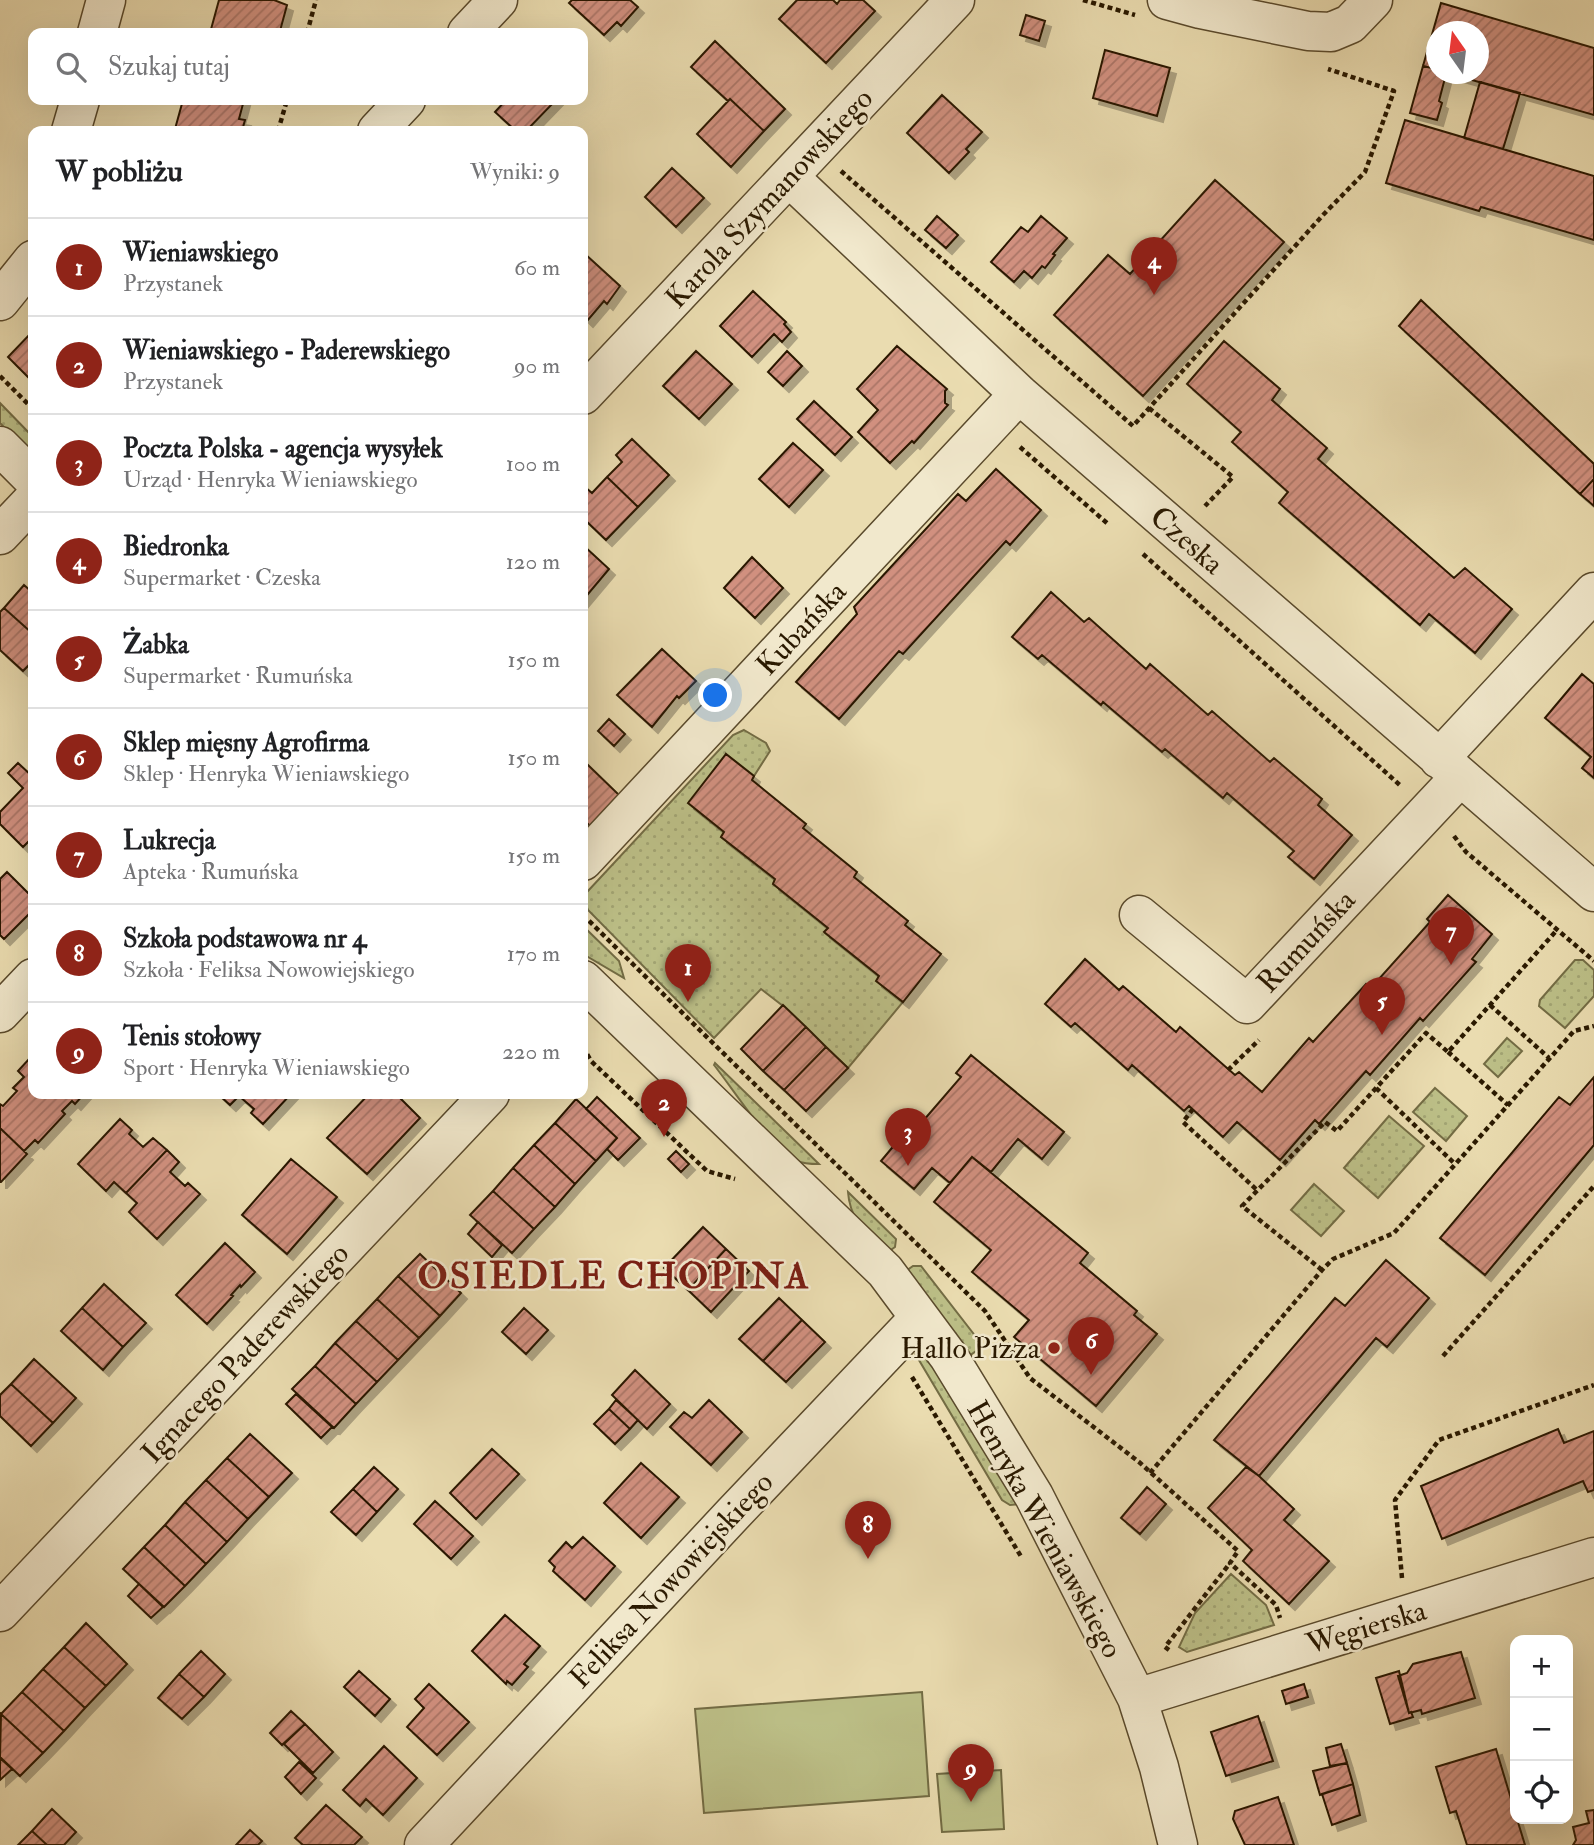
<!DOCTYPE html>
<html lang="pl">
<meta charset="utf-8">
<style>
:root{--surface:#fff;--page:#f6f6f6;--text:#202124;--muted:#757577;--line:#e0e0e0;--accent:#8f2418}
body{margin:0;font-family:"IM FELL Double Pica",serif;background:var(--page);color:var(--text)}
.controls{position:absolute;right:21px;bottom:21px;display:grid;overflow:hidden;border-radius:14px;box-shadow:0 7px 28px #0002}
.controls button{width:63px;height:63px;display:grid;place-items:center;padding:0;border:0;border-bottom:2px solid var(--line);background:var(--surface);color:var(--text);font:35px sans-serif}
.compass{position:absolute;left:1426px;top:21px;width:63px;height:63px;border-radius:50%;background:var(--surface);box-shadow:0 7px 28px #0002;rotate:346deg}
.you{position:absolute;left:716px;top:696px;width:24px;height:24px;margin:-18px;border:5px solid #fff;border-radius:50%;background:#1a73e8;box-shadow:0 0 0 10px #1a73e833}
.badge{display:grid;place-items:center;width:46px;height:46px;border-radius:50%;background:var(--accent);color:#fff;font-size:23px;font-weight:700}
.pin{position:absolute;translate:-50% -58px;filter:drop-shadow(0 2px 4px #0008)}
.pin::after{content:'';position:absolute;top:37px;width:24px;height:21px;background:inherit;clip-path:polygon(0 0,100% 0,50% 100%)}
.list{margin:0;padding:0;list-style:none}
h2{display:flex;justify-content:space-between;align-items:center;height:91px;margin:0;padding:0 28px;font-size:30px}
h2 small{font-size:23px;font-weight:400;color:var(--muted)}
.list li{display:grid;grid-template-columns:46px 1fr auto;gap:21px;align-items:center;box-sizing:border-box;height:98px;padding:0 28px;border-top:2px solid var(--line)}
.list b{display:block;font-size:26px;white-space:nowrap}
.list p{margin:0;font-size:23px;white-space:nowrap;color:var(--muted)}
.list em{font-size:23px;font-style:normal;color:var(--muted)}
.icon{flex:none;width:38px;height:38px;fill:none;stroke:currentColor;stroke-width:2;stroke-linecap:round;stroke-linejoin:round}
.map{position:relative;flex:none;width:1594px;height:1845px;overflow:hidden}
.search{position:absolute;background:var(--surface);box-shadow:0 7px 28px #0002;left:28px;top:28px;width:560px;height:77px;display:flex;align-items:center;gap:18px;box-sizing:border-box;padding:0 24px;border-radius:14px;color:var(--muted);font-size:26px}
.panel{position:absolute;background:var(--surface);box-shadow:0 7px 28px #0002;left:28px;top:126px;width:560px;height:973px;border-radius:14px}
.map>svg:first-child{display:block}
.grass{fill:url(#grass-dots);stroke:#736c44;stroke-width:2}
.pitch{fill:#bcbf87;stroke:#736c44;stroke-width:2}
.building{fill:url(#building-hatch);stroke:#2a1900;stroke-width:2;filter:url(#shadow)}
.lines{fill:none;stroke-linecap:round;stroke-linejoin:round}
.minor-casing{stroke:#5a4a2c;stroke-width:41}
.path{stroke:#2a1900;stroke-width:4.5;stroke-dasharray:5 3.5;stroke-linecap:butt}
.minor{stroke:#f1e8cc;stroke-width:38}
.poi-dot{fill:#8f2418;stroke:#f1e8cc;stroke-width:2.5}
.labels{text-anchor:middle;stroke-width:5;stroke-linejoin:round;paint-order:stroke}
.street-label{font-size:30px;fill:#2a1900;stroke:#f1e8cc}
.poi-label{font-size:30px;fill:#2a1900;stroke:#f1e8cc;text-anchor:end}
.district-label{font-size:37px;font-weight:bold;letter-spacing:2px;fill:#7a1f14;stroke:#f1e8cc}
</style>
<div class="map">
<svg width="1594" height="1845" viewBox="0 0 1594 1845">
<defs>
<pattern id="grass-dots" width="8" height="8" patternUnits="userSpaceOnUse" patternTransform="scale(1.75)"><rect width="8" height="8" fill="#bcbf87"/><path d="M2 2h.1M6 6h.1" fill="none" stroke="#a2a473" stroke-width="1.8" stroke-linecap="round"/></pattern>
<pattern id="building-hatch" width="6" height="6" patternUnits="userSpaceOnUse" patternTransform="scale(1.75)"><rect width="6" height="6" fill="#d1907f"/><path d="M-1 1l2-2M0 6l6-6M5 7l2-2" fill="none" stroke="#aa7566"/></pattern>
<filter id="shadow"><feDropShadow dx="6" dy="6" stdDeviation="0" flood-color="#0004"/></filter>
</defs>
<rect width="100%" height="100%" fill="#eadcb0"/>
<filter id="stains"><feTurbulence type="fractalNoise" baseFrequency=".00286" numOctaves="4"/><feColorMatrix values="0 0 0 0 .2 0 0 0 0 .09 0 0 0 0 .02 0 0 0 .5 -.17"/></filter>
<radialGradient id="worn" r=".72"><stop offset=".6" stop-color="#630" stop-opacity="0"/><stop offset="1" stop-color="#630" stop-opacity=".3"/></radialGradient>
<path class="grass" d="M0,403L33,437V453L25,449L0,423Z
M744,730L766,743L770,751L754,776L726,754L724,832L721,837L775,879L773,884L828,928L825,933L879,976L877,981L903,1002L848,1068L783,1006L761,989L714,1038L588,910L585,902L587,892L733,735Z
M583,926L619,961L624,978L583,954Z
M1575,960H1583L1594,970V996L1565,1028L1539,1006L1540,1000Z
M1507,1038L1522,1051L1498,1077L1484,1064Z
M715,1063L819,1164C811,1164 804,1164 797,1161C770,1148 734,1090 714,1065Z
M1435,1088L1467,1116L1446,1141L1413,1112Z
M1389,1116L1424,1146L1378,1198L1344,1168Z
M1314,1184L1344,1211L1321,1236L1291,1210Z
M848,1192L896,1239L895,1247L888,1252C868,1233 850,1222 848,1192Z
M913,1266H921L983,1346L969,1356L906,1271Z
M916,1355L927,1358L935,1366L1020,1504L1010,1505L1002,1500Z
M1231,1574L1266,1605L1274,1625L1187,1652L1179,1647L1195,1613Z"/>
<path class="pitch" d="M922,1692L929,1796L704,1813L695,1709Z
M1001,1770L1004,1829L942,1832L937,1774Z"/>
<path class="building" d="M219,0H274L287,5L280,31L273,30L272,33H210Z
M572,0H630L638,7L621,26L617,22L604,35L569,3Z
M797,0H833L837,4L840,0H863L875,11L826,63L779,19Z
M1441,3L1594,48V115L1451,74H1478V32H1436V69L1423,66Z
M1026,15L1045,21L1039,41L1020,35Z
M715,41L785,109L764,131L730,99L728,101L691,67Z
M1105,50L1170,68L1157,116L1093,98Z
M1423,66L1436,69V74H1446L1439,101L1442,103L1437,120L1410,113Z
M1480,82L1520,93L1503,149L1464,138Z
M942,95L982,132L966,149L969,152L949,173L907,133Z
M730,99L764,131L731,167L697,134Z
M183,100H244L239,119L245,120L242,131L175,129Z
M506,100H556L526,131H516L495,112Z
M1405,120L1594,176V240L1481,207L1479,211L1386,183Z
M672,168L704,198L676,227L645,197Z
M1215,180L1284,242L1143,396L1054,315L1108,255L1130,274Z
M937,216L958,235L946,248L925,230Z
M1041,216L1067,238L1053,254L1055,255L1045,268L1042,266L1032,278L1024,271L1014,282L991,262L1021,227L1028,232Z
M585,254L620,286L607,304L604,301L587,321L583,317V257Z
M753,291L786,322L784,324L791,332L782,342L774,334L752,357L720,326Z
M1421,300L1594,464V479L1580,494L1399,326Z
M33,331V382L8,357Z
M1224,341L1280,389L1272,400L1327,448L1318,459L1454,578L1465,568L1512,609L1475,653L1429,614L1420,625L1279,503L1288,492L1232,442L1241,432L1187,384Z
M897,346L947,389L945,391V403L948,405L914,443L912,441L890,463L858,432L878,410L857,389Z
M696,351L732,384L699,419L663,386Z
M787,351L802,366L783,386L768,372Z
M814,401L852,437L835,455L797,419Z
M632,439L669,475L638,507L607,477L622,462L616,455Z
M793,443L823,470L789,507L759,479Z
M996,469L1041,510L1010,545L1006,541L903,654L899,651L839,719L796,682L857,614L854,607L958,494L966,501Z
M607,477L638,507L606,540L583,518V490L585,487L592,493Z
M1594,479V506L1580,494Z
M584,546L609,569L583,600V548Z
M752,557L783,588L755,618L724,588Z
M24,585L33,593V634L4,608Z
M1051,592L1084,622L1089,618L1146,669L1150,664L1208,715L1212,711L1270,762L1274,758L1322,799L1318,805L1352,835L1314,879L1288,857L1294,851L1227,793L1223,798L1165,749L1162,752L1103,702L1101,705L1042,655L1038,659L1012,637Z
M4,608L33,634V661L23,671L0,650V612Z
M662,649L696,681L679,698L677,696L652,727L617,695Z
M1582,674L1594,684V778L1582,768L1591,757L1545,718Z
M609,719L625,734L614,746L598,731Z
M726,754L754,776L752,780L806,824L803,828L857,872L854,877L908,921L905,925L941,954L903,1002L876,981L879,976L824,932L828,928L773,884L775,879L721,837L724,832L688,803Z
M18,763L33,777V821L29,826L33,831V837L23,847L0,824V812L23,788L8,773Z
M588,765L619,795L590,826L583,819V767Z
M7,872L33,898V910L4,939L0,935V879Z
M1448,895L1492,934L1472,959L1476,962L1423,1021L1420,1018L1370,1075L1366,1071L1319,1124L1315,1120L1280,1160L1237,1122L1223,1137L1189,1106L1184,1111L1132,1065L1128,1070L1075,1023L1071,1027L1045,1004L1085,959L1119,990L1123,986L1176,1032L1180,1027L1235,1075L1239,1072L1262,1092L1309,1038L1313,1042L1366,984L1370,989L1430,922L1427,919Z
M783,1005L806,1027L763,1071L741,1049Z
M806,1027L826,1047L784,1090L763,1071Z
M826,1047L848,1068L806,1111L784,1090Z
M971,1055L1064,1132L1042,1159L1018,1139L991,1172L972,1157L950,1183L932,1168L914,1189L881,1161L918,1117L923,1121L961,1077L956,1073Z
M30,1058L33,1061V1094H84L75,1104L72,1101L62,1111L65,1114L38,1143L35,1140L24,1151L0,1128V1104L3,1106L17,1091L13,1088L24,1077L18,1071Z
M1594,1077V1145L1485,1275L1440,1238L1559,1097L1570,1105Z
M218,1094H291L263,1124L251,1113L254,1109L239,1096L230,1105Z
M369,1094H396L420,1118L367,1174L327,1138Z
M597,1097L640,1138L618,1160L607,1149L617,1138L586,1109Z
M576,1099L617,1138L596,1161L555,1123Z
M120,1119L132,1130L129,1134L143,1147L153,1138L167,1150L126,1193L114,1182L106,1191L78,1164Z
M555,1123L596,1161L575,1184L534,1145Z
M0,1128L27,1154L1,1182H0Z
M534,1145L575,1184L555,1207L513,1168Z
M167,1150L179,1162L170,1172L185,1186L188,1183L200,1194L157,1239L129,1212L137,1203L126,1193Z
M676,1151L689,1164L681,1172L668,1159Z
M972,1157L1088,1253L1080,1263L1137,1311L1134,1315L1157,1334L1096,1406L1014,1337L1029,1320L972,1272L991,1250L934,1202Z
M291,1159L337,1197L287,1254L242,1215Z
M513,1168L555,1207L534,1229L493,1191Z
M493,1191L534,1229L512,1253L470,1215Z
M478,1222L502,1245L492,1257L468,1234Z
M703,1227L726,1249L688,1290L664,1268Z
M225,1243L255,1272L241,1287L240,1285L231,1295L233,1296L207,1324L176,1295Z
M726,1249L749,1271L711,1312L688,1290Z
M420,1254L461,1293L440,1316L398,1276Z
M1386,1260L1429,1298L1387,1347L1376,1338L1259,1476L1214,1440L1335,1298L1345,1306Z
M398,1276L440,1316L419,1338L377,1299Z
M104,1284L146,1323L123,1347L82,1308Z
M779,1298L802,1320L763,1361L739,1339Z
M377,1299L419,1338L398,1360L356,1321Z
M82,1308L123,1347L103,1370L61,1331Z
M524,1308L548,1330L526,1354L502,1332Z
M802,1320L825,1342L786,1382L763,1361Z
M356,1321L398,1360L377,1382L335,1343Z
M335,1343L377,1382L356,1404L315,1366Z
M34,1359L76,1398L53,1423L11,1384Z
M315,1366L356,1404L334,1428L292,1389Z
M635,1370L670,1404L647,1429L612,1395Z
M11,1384L53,1423L31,1446L0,1416V1395Z
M296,1394L332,1427L321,1438L286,1404Z
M616,1400L638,1420L630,1429L609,1409Z
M709,1400L742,1432L711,1465L670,1427L684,1412L692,1418Z
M609,1409L630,1429L615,1444L594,1424Z
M1558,1429L1564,1443L1594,1431V1490L1588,1492L1583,1481L1442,1539L1421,1486Z
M250,1434L292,1473L269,1497L227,1458Z
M492,1449L519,1474L476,1519L450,1493Z
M227,1458L269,1497L248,1519L206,1480Z
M641,1463L679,1497L641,1538L604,1503Z
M374,1467L398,1489L377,1512L353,1489Z
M1246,1467L1259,1476L1294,1509L1284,1520L1329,1561L1289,1604L1243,1561L1252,1550L1208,1508Z
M206,1480L248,1519L227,1542L185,1502Z
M1147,1487L1166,1504L1140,1534L1121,1518Z
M353,1489L377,1512L356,1535L331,1512Z
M435,1501L473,1536L451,1559L414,1524Z
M185,1502L227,1542L206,1564L165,1525Z
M165,1525L206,1564L185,1586L144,1547Z
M583,1537L615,1566L585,1600L553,1571L555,1567L549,1561L566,1542L572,1548Z
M144,1547L185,1586L164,1607L123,1569Z
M139,1584L163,1607L151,1618L128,1596Z
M505,1615L540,1646L524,1664L528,1667L512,1685L507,1681L506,1684L472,1651Z
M86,1623L127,1664L106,1686L64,1647Z
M64,1647L106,1686L85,1708L43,1669Z
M201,1651L225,1674L204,1697L179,1674Z
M1461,1652L1475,1698L1422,1714L1421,1710L1409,1713L1398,1676L1407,1673L1413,1664Z
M43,1669L85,1708L64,1731L22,1692Z
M359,1671L390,1699L375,1716L344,1687Z
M1399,1671L1409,1713L1411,1712L1413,1717L1390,1724L1376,1678Z
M179,1674L204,1697L182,1719L158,1698Z
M429,1684L469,1722L437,1755L407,1727L424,1708L415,1699Z
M1304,1684L1308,1697L1286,1704L1282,1691Z
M22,1692L64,1731L43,1753L1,1714Z
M291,1711L305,1724L282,1745L270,1733Z
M1,1714L43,1753L20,1776L0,1757Z
M1258,1716L1273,1761L1226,1776L1211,1732Z
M305,1724L333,1752L313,1773L284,1744Z
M1341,1744L1347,1763L1330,1766L1326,1748Z
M384,1746L417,1778L383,1815L366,1799L360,1806L343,1790Z
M1496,1749L1515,1812V1819H1517L1525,1845H1467L1456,1811L1450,1813L1436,1767Z
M0,1758L12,1769L0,1780Z
M299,1762L316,1778L301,1794L285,1777Z
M1347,1763L1353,1784L1320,1795L1313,1771Z
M1353,1784L1360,1815L1332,1825L1322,1794Z
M1278,1797L1294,1845H1245L1233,1819L1235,1811Z
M326,1805L362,1837L354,1845H303L295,1838Z
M52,1809L76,1832L64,1845H47L32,1831Z
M1594,1810V1845H1573L1576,1840L1573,1827L1589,1823L1586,1811Z
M250,1830L262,1841L258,1845H236Z
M32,1831L47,1845H18Z"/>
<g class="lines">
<g class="minor-casing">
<path id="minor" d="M1167,0L1200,9L1308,31L1331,32L1350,24L1373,0
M97,33L106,0
M467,33L498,0
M71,131L80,100
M377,131L406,100
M789,177L1019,394L1594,892
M0,301L33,260
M583,395L955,0
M0,446L33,479
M0,535L33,500
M1439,759L1594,592
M583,861L1019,394
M1139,915L1247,1004L1460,777
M583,980L885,1271L949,1357L1034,1496L1137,1698L1159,1767L1178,1845
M0,1013L33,978
M0,1612L490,1094
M1137,1698L1594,1557
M424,1845L732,1515L919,1318"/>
</g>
<path class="path" d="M1083,0L1135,15
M307,33L316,0
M278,131L287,100
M841,171L1133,426L1323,215L1365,172L1394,91L1328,69
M0,376L33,409
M1149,408L1233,477L1205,506
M1020,447L1108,524
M1143,554L1402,787
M1454,836L1466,852L1594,961
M583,915L985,1311L1030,1378L1139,1462L1238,1551L1230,1563L1276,1605L1280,1618
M1490,1005L1549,1058
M583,1047L591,1061L707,1171L735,1179
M1448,1052L1508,1105
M1228,1070L1259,1040
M1376,1088L1455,1164
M1193,1109L1183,1122L1257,1190
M1322,1270L1242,1206L1325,1122L1337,1131L1426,1033L1448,1052L1557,930
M1443,1356L1594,1186
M912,1377L1022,1558
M1150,1473L1322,1270L1333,1259L1394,1233L1574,1031L1594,1026
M1402,1578L1395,1500L1439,1440L1594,1385
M1169,1650L1165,1647L1230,1563"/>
<use href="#minor" class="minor"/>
</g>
<circle class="poi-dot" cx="1054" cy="1348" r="7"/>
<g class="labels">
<g class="street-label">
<text transform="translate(769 198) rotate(-47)" y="10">Karola Szymanowskiego</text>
<text transform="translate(1187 540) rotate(41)" y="10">Czeska</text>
<text transform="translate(801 628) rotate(-47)" y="10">Kubańska</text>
<text transform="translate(1306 941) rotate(-47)" y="10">Rumuńska</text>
<text transform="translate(245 1353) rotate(-47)" y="10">Ignacego Paderewskiego</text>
<text transform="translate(1045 1529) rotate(61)" y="10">Henryka Wieniawskiego</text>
<text transform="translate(671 1580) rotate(-47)" y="10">Feliksa Nowowiejskiego</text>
<text transform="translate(1366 1627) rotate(-17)" y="10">Węgierska</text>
</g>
<g class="poi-label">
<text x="1040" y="1358">Hallo Pizza</text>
</g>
<g class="district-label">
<text x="614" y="1288">OSIEDLE CHOPINA</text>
</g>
</g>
<rect width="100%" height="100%" filter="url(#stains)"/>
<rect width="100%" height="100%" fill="url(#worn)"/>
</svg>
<div class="controls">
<button>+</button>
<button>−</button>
<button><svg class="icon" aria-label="locate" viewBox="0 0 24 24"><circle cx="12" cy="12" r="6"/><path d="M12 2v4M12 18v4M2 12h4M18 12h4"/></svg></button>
</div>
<svg class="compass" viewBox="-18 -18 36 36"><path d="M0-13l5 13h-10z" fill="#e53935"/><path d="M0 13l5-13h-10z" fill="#757577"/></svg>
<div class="you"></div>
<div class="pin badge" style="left:688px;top:1002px">1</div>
<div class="pin badge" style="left:664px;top:1137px">2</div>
<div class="pin badge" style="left:908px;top:1166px">3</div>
<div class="pin badge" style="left:1154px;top:295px">4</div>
<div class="pin badge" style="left:1382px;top:1035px">5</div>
<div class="pin badge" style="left:1091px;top:1375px">6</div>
<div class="pin badge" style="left:1451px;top:965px">7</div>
<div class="pin badge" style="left:868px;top:1559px">8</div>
<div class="pin badge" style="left:971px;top:1802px">9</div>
<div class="search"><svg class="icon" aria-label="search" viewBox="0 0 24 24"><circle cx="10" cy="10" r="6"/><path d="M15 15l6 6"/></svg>Szukaj tutaj</div>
<section class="panel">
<h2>W pobliżu<small>Wyniki: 9</small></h2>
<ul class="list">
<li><span class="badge">1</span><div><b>Wieniawskiego</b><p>Przystanek</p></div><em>60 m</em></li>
<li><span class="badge">2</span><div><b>Wieniawskiego - Paderewskiego</b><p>Przystanek</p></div><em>90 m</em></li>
<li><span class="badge">3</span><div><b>Poczta Polska - agencja wysyłek</b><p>Urząd · Henryka Wieniawskiego</p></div><em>100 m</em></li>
<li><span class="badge">4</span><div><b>Biedronka</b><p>Supermarket · Czeska</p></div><em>120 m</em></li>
<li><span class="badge">5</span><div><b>Żabka</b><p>Supermarket · Rumuńska</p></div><em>150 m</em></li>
<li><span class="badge">6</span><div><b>Sklep mięsny Agrofirma</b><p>Sklep · Henryka Wieniawskiego</p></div><em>150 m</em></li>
<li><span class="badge">7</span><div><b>Lukrecja</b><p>Apteka · Rumuńska</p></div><em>150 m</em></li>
<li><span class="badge">8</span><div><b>Szkoła podstawowa nr 4</b><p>Szkoła · Feliksa Nowowiejskiego</p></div><em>170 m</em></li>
<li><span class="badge">9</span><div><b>Tenis stołowy</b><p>Sport · Henryka Wieniawskiego</p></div><em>220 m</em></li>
</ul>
</section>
</div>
